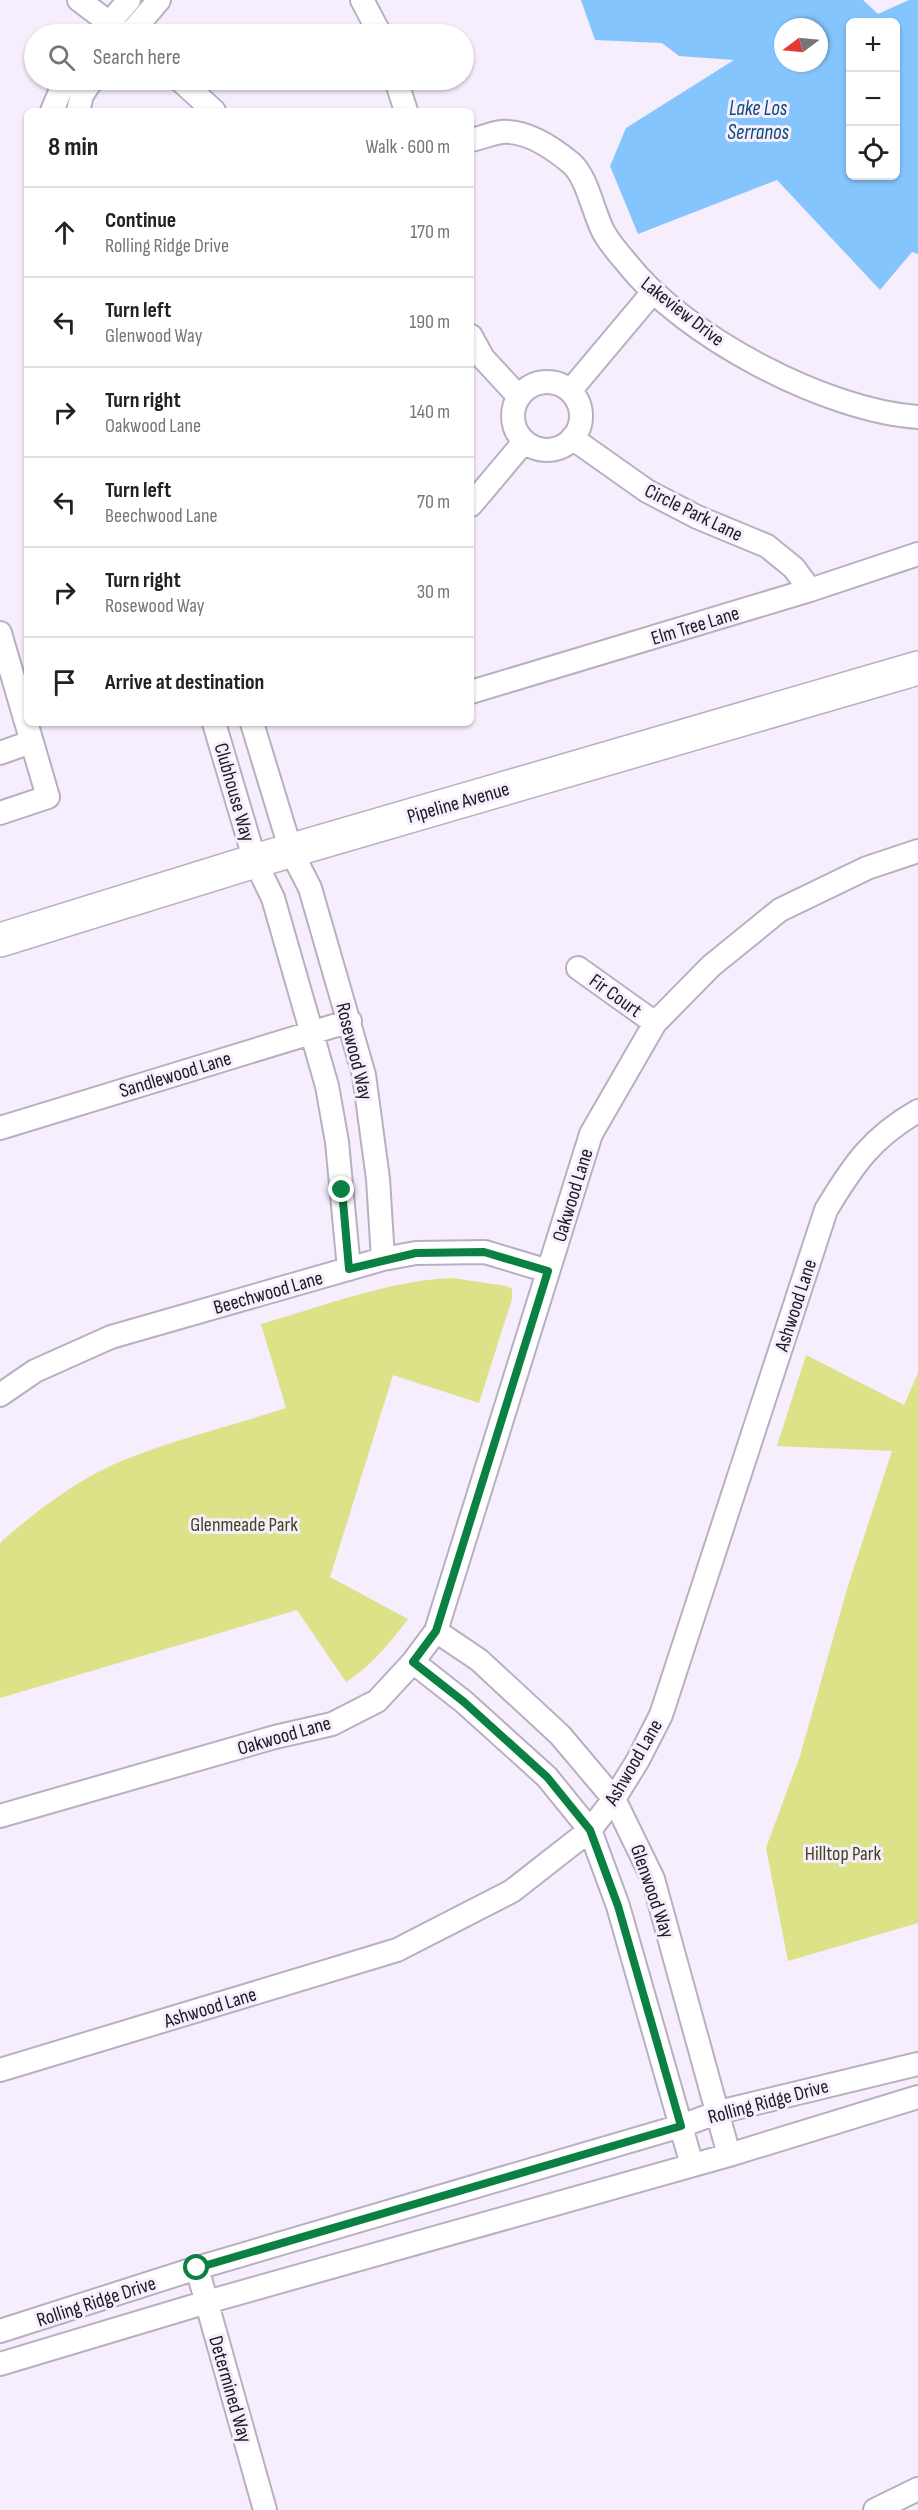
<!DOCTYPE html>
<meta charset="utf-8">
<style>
:root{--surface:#fff;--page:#f6f6f6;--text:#222;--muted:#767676;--line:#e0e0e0}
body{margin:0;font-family:"Sofia Sans Condensed",sans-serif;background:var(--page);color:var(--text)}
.controls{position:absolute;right:18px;top:18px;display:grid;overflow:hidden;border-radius:9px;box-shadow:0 2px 4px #0004}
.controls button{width:54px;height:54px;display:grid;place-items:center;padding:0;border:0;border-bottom:2px solid var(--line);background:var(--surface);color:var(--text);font:30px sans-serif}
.compass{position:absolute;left:774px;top:18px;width:54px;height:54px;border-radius:50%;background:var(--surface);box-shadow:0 2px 4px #0004;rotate:254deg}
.stop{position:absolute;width:18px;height:18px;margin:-14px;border:4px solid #0b8043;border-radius:50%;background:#fff}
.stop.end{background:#0b8043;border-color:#fff;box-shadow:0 2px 6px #0008}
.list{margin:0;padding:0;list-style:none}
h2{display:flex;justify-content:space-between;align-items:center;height:78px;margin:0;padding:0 24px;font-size:26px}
h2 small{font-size:20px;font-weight:400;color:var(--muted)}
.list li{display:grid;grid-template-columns:39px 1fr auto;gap:18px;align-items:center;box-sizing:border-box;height:90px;padding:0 24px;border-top:2px solid var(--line)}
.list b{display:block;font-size:22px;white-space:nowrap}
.list p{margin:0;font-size:20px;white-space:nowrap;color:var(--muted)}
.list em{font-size:20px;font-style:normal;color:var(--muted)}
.icon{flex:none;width:33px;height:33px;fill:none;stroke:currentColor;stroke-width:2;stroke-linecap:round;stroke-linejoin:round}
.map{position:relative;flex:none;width:918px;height:2510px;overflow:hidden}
.search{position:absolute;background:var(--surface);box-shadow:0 2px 4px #0004;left:24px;top:24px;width:450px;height:66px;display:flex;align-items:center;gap:15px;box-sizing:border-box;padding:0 21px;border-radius:33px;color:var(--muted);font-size:22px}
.panel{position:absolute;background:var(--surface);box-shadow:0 2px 4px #0004;left:24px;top:108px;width:450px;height:618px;border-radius:9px}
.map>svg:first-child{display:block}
.green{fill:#dbe287}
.water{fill:#84c5fd;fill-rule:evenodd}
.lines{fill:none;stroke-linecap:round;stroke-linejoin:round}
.minor-casing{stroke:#b9afc2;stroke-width:26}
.secondary-casing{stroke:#b9afc2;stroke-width:36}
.minor{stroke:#fff;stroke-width:22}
.secondary{stroke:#fff;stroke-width:33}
.route{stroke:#0b8043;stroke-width:8}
.labels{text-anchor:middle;stroke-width:6;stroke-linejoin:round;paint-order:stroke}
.street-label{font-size:20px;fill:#1d1920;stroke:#f6edfd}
.park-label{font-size:20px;fill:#42451a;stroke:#f6edfd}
.water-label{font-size:21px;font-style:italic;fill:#0b4b77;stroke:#f6edfd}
</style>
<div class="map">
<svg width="918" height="2510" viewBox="0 0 918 2510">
<rect width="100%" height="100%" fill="#f6edfd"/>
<path class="green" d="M452,1278L507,1286L512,1289V1299L479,1403L393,1375L330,1577L408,1619C389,1644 372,1665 346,1682L297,1610L0,1698V1544L3,1540C40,1508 82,1476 129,1458C180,1438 234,1425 286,1408L261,1324C324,1306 387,1281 452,1278Z
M806,1355L904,1405L918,1373V1923L788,1961L766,1848L800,1756L847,1589L892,1451L777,1446Z"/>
<path class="water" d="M581,0H863L878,14L909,0H918V254L912,252L880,290L777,180L638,234L610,166L626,128L734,60L679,56L662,43L595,40ZM850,22H896V176H850ZM783,27H819V63H783Z"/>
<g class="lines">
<g class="minor-casing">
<path id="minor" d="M79,0L124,34
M362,0L380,34
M101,33L129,0
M130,34L159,0
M180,80L214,111
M396,80L406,111
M52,111L65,80
M78,111L82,95L92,80
M471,140C481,138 492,133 502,132C527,130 553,148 571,163C588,178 593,213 604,233C610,243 618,253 626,262C683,336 826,411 918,417
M471,336L483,358L519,397
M513 416a34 34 0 1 1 68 0a34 34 0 1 1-68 0Z
M570,391L653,292
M572,438L647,491L697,517L767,546L794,568L810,590
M471,505L524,442
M0,633L48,797L0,813
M471,692L810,590L918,554
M214,723L255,861L273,898L327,1086L337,1142L349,1269
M252,723L291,851L310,888L364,1075L378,1179L383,1259
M0,753L31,742
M578,968L655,1023
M0,1128L350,1021
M0,1395L35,1371L111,1337L383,1259L416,1253L485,1252L548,1271
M436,1631L479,1660L560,1735L614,1799L653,1879L729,2155
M413,1662L464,1702L547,1777L590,1830L618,1906L692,2165
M0,1816L275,1737L332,1724L377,1701L413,1662L436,1631L591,1134L655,1023L711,966L780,910L867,868L918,851
M0,2070L397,1950L512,1891L590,1830L614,1799L638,1760L661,1715L826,1210C853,1165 872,1137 918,1111
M197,2268L265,2510
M0,2331L197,2268L681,2126L719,2112L918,2064
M0,2364L207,2302L729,2155L918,2097
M875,2510L918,2489"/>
</g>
<g class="secondary-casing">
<path id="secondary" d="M0,940L255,861L918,668"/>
</g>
<use href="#minor" class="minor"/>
<use href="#secondary" class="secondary"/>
</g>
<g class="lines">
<path class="route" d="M197,2268L681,2126L618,1906L590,1830L547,1777L464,1702L413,1662L436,1631L548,1271L484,1252L416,1253L349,1269L342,1190"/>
</g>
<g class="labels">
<g class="street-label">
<text transform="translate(683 311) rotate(38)" y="7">Lakeview Drive</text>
<text transform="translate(694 512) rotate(26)" y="7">Circle Park Lane</text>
<text transform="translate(695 625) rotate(-17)" y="7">Elm Tree Lane</text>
<text transform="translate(235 792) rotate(74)" y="7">Clubhouse Way</text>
<text transform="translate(458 802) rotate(-16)" y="7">Pipeline Avenue</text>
<text transform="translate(616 995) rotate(36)" y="7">Fir Court</text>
<text transform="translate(355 1051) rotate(76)" y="7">Rosewood Way</text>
<text transform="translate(175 1074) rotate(-17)" y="7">Sandlewood Lane</text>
<text transform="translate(572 1195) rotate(-73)" y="7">Oakwood Lane</text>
<text transform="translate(268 1292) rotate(-16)" y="7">Beechwood Lane</text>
<text transform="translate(795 1305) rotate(-72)" y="7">Ashwood Lane</text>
<text transform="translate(284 1735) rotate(-16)" y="7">Oakwood Lane</text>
<text transform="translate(633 1762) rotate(-60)" y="7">Ashwood Lane</text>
<text transform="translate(653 1891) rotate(71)" y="7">Glenwood Way</text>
<text transform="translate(210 2007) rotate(-17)" y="7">Ashwood Lane</text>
<text transform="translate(768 2101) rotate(-15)" y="7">Rolling Ridge Drive</text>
<text transform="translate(96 2301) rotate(-18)" y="7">Rolling Ridge Drive</text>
<text transform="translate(231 2389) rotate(74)" y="7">Determined Way</text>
</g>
<g class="park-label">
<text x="244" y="1531">Glenmeade Park</text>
<text x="843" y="1860">Hilltop Park</text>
</g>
<g class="water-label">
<text x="758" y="115">Lake Los<tspan x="758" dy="24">Serranos</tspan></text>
</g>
</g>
</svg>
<div class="controls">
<button>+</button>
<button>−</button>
<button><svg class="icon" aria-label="locate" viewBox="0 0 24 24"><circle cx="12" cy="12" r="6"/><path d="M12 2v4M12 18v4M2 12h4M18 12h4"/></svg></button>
</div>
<svg class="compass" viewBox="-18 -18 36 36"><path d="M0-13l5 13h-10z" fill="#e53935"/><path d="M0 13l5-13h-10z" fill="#767676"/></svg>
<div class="stop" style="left:197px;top:2268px"></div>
<div class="stop end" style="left:342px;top:1190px"></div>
<div class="search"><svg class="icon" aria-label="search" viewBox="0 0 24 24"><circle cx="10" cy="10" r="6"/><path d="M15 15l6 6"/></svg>Search here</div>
<section class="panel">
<h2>8 min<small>Walk · 600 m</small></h2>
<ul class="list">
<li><svg class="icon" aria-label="ahead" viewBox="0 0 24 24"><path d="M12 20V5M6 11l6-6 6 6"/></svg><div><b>Continue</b><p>Rolling Ridge Drive</p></div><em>170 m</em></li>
<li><svg class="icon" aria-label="left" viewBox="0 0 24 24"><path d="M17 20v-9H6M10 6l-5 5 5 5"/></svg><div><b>Turn left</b><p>Glenwood Way</p></div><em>190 m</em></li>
<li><svg class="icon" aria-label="right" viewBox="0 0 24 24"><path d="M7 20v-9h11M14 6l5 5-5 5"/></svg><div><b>Turn right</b><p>Oakwood Lane</p></div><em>140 m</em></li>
<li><svg class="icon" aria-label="left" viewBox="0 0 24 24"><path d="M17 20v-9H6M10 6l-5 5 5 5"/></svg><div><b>Turn left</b><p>Beechwood Lane</p></div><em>70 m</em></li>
<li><svg class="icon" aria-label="right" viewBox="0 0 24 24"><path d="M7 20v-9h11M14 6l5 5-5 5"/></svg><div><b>Turn right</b><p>Rosewood Way</p></div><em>30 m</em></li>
<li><svg class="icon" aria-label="arrive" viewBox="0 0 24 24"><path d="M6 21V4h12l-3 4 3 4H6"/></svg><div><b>Arrive at destination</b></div></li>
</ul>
</section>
</div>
